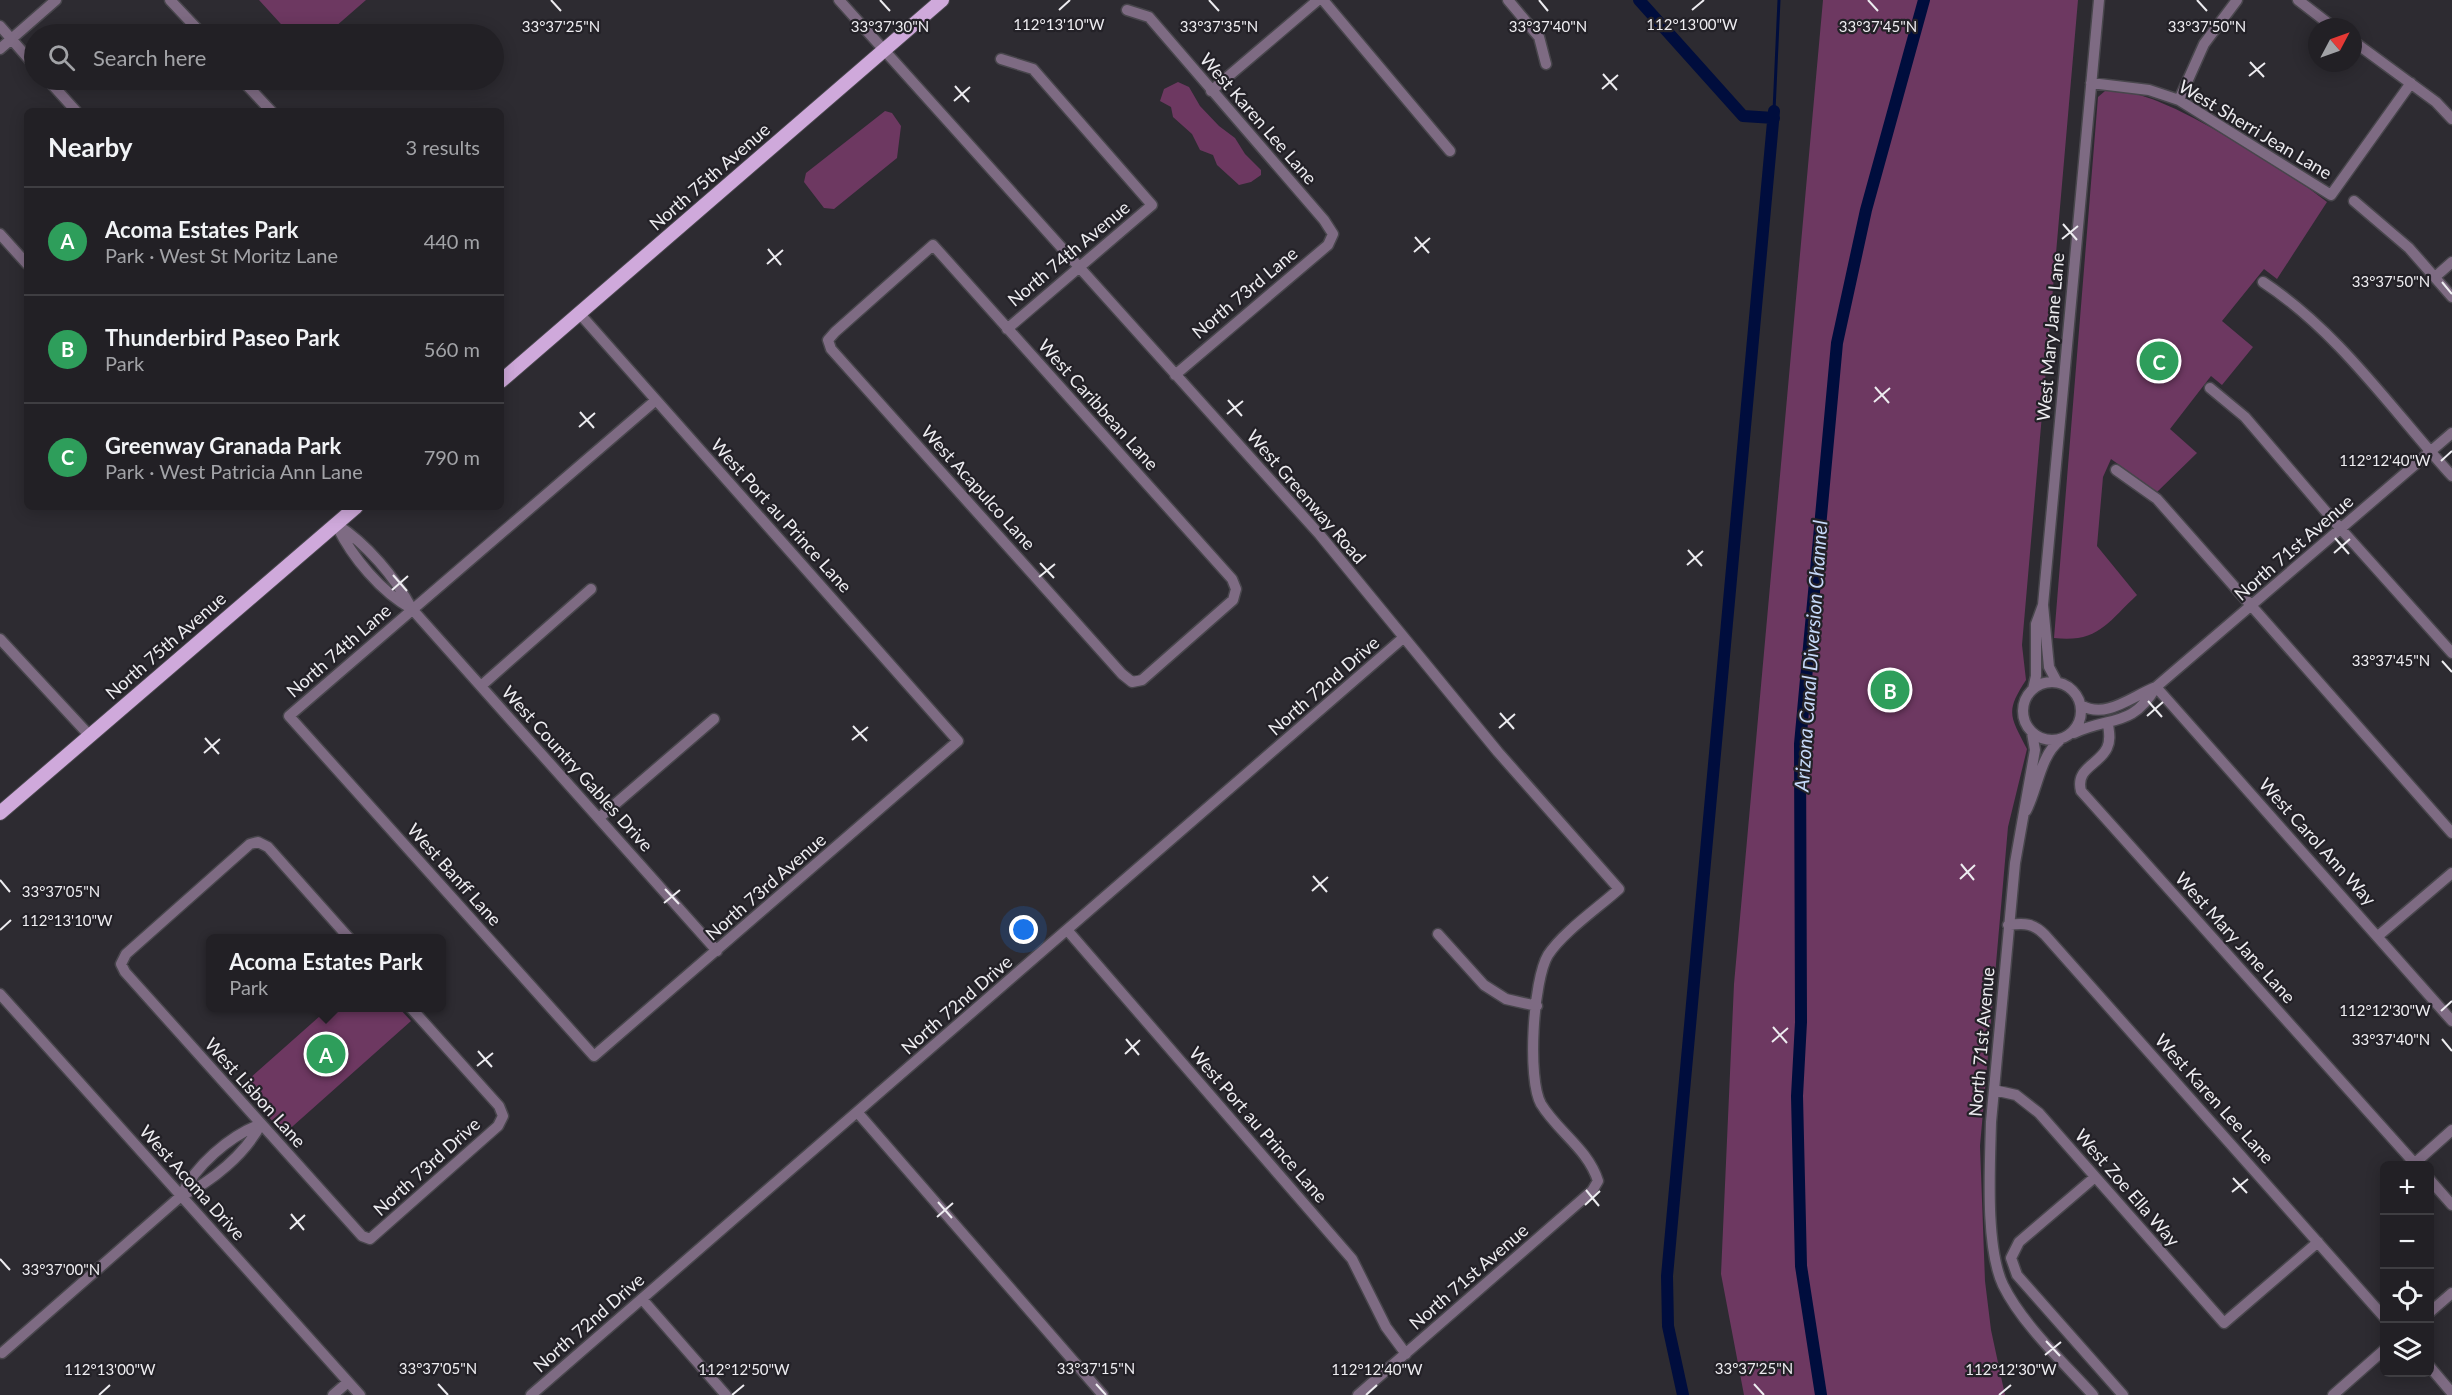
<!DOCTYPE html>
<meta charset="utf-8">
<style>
:root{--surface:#222025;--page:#2a282d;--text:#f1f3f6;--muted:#a2a3a7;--line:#3f3e42;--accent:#52cbd8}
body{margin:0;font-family:Lato,sans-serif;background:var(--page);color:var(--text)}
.controls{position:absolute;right:18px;bottom:18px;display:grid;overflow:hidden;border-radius:9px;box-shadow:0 3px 15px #0003}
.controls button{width:54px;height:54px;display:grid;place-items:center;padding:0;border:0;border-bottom:2px solid var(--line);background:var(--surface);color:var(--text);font:30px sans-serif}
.compass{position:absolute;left:2308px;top:18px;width:54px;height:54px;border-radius:50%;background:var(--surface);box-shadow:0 3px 15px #0003;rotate:49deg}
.you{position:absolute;left:1024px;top:930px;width:21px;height:21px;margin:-15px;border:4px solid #fff;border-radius:50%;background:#1a73e8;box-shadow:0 0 0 9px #1a73e833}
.badge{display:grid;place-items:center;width:39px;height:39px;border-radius:50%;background:var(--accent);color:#fff;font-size:20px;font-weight:700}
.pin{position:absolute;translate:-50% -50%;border:3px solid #fff;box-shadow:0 2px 6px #0006}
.popup{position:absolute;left:206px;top:934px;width:240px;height:78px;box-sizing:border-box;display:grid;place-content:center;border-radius:9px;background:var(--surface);filter:drop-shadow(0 2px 4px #0005);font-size:20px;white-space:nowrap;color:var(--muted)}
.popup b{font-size:22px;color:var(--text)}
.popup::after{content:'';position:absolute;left:50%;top:100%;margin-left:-12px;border:12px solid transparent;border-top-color:var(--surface)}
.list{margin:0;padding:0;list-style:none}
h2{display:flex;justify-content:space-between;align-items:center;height:78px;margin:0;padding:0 24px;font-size:26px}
h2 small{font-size:20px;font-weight:400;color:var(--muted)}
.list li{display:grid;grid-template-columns:39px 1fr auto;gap:18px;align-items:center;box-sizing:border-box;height:108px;padding:0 24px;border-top:2px solid var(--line)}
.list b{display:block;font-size:22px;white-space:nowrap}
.list p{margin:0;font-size:20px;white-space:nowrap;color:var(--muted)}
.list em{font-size:20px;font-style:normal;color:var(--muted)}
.icon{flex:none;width:33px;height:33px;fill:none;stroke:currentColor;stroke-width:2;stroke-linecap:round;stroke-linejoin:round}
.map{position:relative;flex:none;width:2452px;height:1395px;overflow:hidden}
.search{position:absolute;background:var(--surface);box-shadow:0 3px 15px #0003;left:24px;top:24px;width:480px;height:66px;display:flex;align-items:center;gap:15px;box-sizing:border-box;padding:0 21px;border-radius:33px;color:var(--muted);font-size:22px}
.panel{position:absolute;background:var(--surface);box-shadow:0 3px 15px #0003;left:24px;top:108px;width:480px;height:402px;border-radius:9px}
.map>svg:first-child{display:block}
.green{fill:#6d3861}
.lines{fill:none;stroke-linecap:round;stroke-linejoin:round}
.stream{stroke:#000d3d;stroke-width:3}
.canal{stroke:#000d3d;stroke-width:12}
.minor-casing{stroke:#48464c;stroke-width:13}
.major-casing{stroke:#48464c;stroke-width:16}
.minor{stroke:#7e6b83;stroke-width:10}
.major{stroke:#cfa9db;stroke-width:14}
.ticks{fill:none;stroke:#edecf0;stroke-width:2}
.labels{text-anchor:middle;stroke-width:4.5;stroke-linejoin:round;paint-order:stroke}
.street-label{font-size:18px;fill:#edecf0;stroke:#232127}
.water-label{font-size:20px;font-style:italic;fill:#c5d8f8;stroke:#232127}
.ticks-label{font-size:15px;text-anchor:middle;fill:#edecf0;stroke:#232127;stroke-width:4.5;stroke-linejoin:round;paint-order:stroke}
</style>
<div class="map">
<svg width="2452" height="1395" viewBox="0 0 2452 1395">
<rect width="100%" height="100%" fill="#2d2b31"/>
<path class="green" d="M259,0H366L327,34H290Z
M1823,0H2078L2022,645L2026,680C2005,712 2010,716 2027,749L2008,827L1980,1146L1985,1281L1991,1330L2005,1395H1744L1721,1274L1734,984Z
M1178,82L1189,87L1200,106L1219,126L1235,138L1245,154L1261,170V175L1251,182L1239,185L1217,165L1213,155L1200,150L1192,134L1173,117L1171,107L1160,101L1164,89Z
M2105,91C2155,83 2263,160 2307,187L2327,202L2277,279L2264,269L2222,321L2253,347L2222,385L2211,376L2170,429L2197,453L2157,492L2111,459L2103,477L2097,546L2137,595C2107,623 2098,643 2054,638L2098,97Z
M885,111L892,113L901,126L897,158L834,209L824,208L804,182L806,173Z
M329,1008H399L411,1021L284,1134L241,1086Z"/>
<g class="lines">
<path class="stream" d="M1774,111L1779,0"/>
<path class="canal" d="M1639,0L1743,116L1774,118
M1683,1395L1668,1326L1667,1276L1774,111
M1821,1395L1801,1266L1797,1096L1801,1022L1800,744L1837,343L1866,210L1924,0"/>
<g class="minor-casing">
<path id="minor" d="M170,0L202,34
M839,0L1320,535L1498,752L1619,889C1598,908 1563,932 1548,955C1533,980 1527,1079 1541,1104C1558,1132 1588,1149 1598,1181L1592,1191L1358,1395
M1323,0L1450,151
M1508,0L1539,37L1546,64
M2298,0L2333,27
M1127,10L1149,17L1324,220L1333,234L1328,245L1175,375
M0,26L34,65
M2353,41L2436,102L2452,119
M0,49L56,0
M1001,59L1033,69L1152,205L1007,329
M48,80L76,111
M242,80L271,111
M2091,83L2149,90L2179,100L2331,195L2411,83
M1211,91L1318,0
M2179,100L2204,44L2237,0
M2354,201L2409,248L2452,297
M0,234L27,264
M933,245L1232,579L1236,589L1233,600L1142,680L1132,682L1122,674L831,349L828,340L835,332Z
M2435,277L2452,262
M2263,282C2339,332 2392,410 2452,476
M579,313L958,741L594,1056L289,716L656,400
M2210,388L2245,417L2340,528L2452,653
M2116,470L2157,499L2452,833
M336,524C367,544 395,577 412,609L717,951
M337,526C352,557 381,592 412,609
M2043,605L2049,667L2057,682
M0,639L90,736
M2023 711a29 29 0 1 1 58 0a29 29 0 1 1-58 0Z
M481,686L591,589
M2156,687L2452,1021
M2033,689L2036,676V624L2043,605L2099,0
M2081,705C2106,720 2132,696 2156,687L2452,433
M2108,724C2109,732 2111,740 2107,748C2099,765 2075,768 2081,791L2417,1166
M2032,733L2035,750L2015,863L1991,1122C1990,1165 1985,1247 2003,1285C2022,1324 2064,1363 2093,1395
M2074,733C2110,716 2132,728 2156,687
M2026,811C2038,788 2040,756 2060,740
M599,818L714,719
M2008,925C2025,923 2033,923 2045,935L2384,1317
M1068,931L1352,1259L1386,1327L1406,1354
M1438,934L1484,985L1506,999L1537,1006
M2378,936L2452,873
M349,938L268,847L258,842L250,844L126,954L121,964L125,972L362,1236L370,1239L498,1126L503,1116L499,1106L411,1008
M0,994L360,1395
M1994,1090L2016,1095L2039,1113L2224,1323L2318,1242
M858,1113L1103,1395
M2415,1163L2452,1130
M2095,1177L2019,1242L2011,1258L2017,1275L2123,1395
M2430,1180L2452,1205
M181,1196C195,1166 229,1136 261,1124
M642,1299L726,1395
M2430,1312L2452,1293
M2,1353L181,1196C212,1182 245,1154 261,1124
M2430,1367L2452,1393
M333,1395L348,1382
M531,1395L1403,638
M2333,1395L2384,1350"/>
</g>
<g class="major-casing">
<path id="major" d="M501,381L942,0
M0,813L356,507"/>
</g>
<use href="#minor" class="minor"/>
<use href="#major" class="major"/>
</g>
<path class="ticks" d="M551,0L561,11M880,0L890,11M1209,0L1219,11M1539,0L1548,11M1868,0L1878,11M2197,0L2207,11M1059,10L1070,0M1692,10L1704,0M2250,62L2264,77M1603,74L1617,90M2249,76L2265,63M955,86L969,102M1602,89L1618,75M954,101L970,87M2063,224L2077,240M1415,237L1429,253M2062,239L2078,226M768,249L781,265M1414,252L1430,238M767,264L783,250M2442,282L2452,294M1875,387L1889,403M1228,400L1242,416M1874,402L1890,388M580,412L594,428M1227,414L1243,401M579,427L595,413M2441,461L2452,451M2335,538L2349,554M1688,550L1702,566M2334,553L2350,539M1040,563L1054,578M1687,565L1703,551M393,575L407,591M1039,577L1055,564M392,590L408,576M2442,661L2452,672M2148,701L2162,717M1500,713L1514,729M2147,716L2163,702M853,726L867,741M1499,728L1515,714M205,738L219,754M852,740L868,727M204,753L220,739M1961,864L1974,880M1313,876L1327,892M1960,879L1975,865M0,880L10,892M665,889L679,904M1312,891L1328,877M664,903L680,890M0,930L11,920M2441,1011L2452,1001M1773,1027L1787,1043M1126,1039L1139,1055M2442,1039L2452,1051M1772,1042L1788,1028M478,1051L492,1067M1125,1054L1140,1040M477,1066L493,1053M2233,1178L2247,1193M1586,1190L1599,1206M2232,1192L2248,1179M938,1202L952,1218M1585,1205L1600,1191M291,1214L304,1230M937,1217L953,1203M290,1229L305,1215M0,1259L10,1270M2046,1341L2060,1356M2045,1355L2061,1342M438,1384L448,1395M1096,1384L1106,1395M1754,1384L1764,1395M99,1395L110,1385M732,1395L744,1385M1366,1395L1377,1385M1999,1395L2011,1385"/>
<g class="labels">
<g class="street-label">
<text transform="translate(1258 119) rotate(49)" y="6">West Karen Lee Lane</text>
<text transform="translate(2255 130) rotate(31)" y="6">West Sherri Jean Lane</text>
<text transform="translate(710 177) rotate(-41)" y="6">North 75th Avenue</text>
<text transform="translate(1069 254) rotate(-40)" y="6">North 74th Avenue</text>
<text transform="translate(1245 293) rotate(-40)" y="6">North 73rd Lane</text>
<text transform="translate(2051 337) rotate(-85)" y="6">West Mary Jane Lane</text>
<text transform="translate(1098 405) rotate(48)" y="6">West Caribbean Lane</text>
<text transform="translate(978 488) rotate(48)" y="6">West Acapulco Lane</text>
<text transform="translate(1306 497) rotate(49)" y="6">West Greenway Road</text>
<text transform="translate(781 516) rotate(48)" y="6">West Port au Prince Lane</text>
<text transform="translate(2294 548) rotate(-41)" y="6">North 71st Avenue</text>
<text transform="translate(166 646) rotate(-41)" y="6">North 75th Avenue</text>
<text transform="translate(339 651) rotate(-41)" y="6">North 74th Lane</text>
<text transform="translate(1324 686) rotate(-41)" y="6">North 72nd Drive</text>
<text transform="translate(577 769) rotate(48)" y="6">West Country Gables Drive</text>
<text transform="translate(2317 842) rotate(48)" y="6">West Carol Ann Way</text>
<text transform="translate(454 875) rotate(48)" y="6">West Banff Lane</text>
<text transform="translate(766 887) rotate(-41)" y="6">North 73rd Avenue</text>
<text transform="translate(2235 938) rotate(48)" y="6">West Mary Jane Lane</text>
<text transform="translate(957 1005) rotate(-41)" y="6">North 72nd Drive</text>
<text transform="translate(1982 1042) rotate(-85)" y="6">North 71st Avenue</text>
<text transform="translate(255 1093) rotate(48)" y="6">West Lisbon Lane</text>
<text transform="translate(2214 1099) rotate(48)" y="6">West Karen Lee Lane</text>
<text transform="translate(1258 1125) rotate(49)" y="6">West Port au Prince Lane</text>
<text transform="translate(427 1167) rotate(-42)" y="6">North 73rd Drive</text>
<text transform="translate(192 1183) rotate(48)" y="6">West Acoma Drive</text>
<text transform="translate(2127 1188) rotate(49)" y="6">West Zoe Ella Way</text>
<text transform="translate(1469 1277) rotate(-41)" y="6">North 71st Avenue</text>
<text transform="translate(589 1323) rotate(-41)" y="6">North 72nd Drive</text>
</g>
<g class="water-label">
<text transform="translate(1811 656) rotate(-86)" y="7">Arizona Canal Diversion Channel</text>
</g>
</g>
<g class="ticks-label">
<text x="1059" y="30">112°13'10"W</text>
<text x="1692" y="30">112°13'00"W</text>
<text x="890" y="32">33°37'30"N</text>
<text x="1878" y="32">33°37'45"N</text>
<text x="2207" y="32">33°37'50"N</text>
<text x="561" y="32">33°37'25"N</text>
<text x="1219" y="32">33°37'35"N</text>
<text x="1548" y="32">33°37'40"N</text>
<text x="2391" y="287">33°37'50"N</text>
<text x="2385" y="466">112°12'40"W</text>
<text x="2391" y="666">33°37'45"N</text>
<text x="61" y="897">33°37'05"N</text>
<text x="67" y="926">112°13'10"W</text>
<text x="2385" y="1016">112°12'30"W</text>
<text x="2391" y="1045">33°37'40"N</text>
<text x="61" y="1275">33°37'00"N</text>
<text x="438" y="1374">33°37'05"N</text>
<text x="1096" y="1374">33°37'15"N</text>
<text x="1754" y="1374">33°37'25"N</text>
<text x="110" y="1375">112°13'00"W</text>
<text x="744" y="1375">112°12'50"W</text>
<text x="1377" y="1375">112°12'40"W</text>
<text x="2011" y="1375">112°12'30"W</text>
</g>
</svg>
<div class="controls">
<button>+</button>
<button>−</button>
<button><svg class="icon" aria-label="locate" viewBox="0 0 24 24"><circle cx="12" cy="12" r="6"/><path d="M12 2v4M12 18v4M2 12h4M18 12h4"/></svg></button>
<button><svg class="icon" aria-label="layers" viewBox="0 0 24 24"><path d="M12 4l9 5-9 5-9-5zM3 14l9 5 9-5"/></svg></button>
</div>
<svg class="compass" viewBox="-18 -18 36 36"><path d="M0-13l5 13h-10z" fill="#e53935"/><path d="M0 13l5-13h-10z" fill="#a2a3a7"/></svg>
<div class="you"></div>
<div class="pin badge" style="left:326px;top:1054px;background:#2e9e5b">A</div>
<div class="popup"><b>Acoma Estates Park</b>Park</div>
<div class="pin badge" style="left:1890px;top:690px;background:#2e9e5b">B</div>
<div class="pin badge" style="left:2159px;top:361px;background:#2e9e5b">C</div>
<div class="search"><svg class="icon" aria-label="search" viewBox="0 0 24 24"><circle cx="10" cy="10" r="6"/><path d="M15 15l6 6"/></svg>Search here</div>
<section class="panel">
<h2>Nearby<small>3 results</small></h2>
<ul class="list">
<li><span class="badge" style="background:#2e9e5b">A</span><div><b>Acoma Estates Park</b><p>Park · West St Moritz Lane</p></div><em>440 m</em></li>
<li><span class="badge" style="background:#2e9e5b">B</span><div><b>Thunderbird Paseo Park</b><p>Park</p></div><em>560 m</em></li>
<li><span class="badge" style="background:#2e9e5b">C</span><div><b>Greenway Granada Park</b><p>Park · West Patricia Ann Lane</p></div><em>790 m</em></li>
</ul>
</section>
</div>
